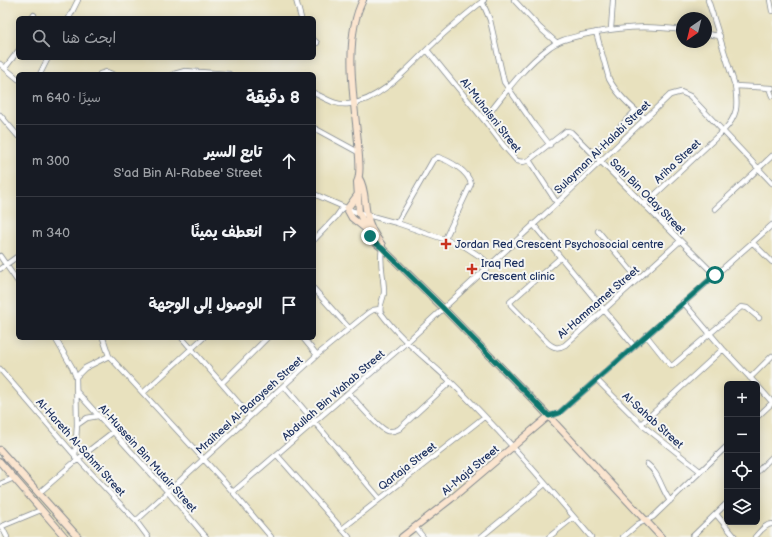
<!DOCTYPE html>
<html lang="ar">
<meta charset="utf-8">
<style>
:root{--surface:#171b24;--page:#20242c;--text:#f1f3f6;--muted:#9ea1a6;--line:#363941}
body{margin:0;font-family:"Balsamiq Sans","Playpen Sans Arabic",sans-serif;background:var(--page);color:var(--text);direction:rtl}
.controls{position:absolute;right:12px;bottom:12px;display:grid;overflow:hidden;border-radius:6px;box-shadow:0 2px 10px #0003}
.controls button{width:36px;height:36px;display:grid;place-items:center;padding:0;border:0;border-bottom:1px solid var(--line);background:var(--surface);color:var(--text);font:20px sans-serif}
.compass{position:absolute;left:676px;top:12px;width:36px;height:36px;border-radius:50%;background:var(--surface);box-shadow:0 2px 10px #0003;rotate:215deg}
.stop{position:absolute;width:12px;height:12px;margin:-9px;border:3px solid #0f766e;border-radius:50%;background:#fff}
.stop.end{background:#0f766e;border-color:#fff;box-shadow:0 1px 4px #0008}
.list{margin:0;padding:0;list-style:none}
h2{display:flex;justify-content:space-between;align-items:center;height:52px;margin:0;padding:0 16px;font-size:17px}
h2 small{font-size:13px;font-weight:400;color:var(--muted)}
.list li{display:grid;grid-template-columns:26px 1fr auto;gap:12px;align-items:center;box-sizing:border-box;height:72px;padding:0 16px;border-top:1px solid var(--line)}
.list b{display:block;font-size:15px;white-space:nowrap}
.list p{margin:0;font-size:13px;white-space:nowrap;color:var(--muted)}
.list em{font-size:13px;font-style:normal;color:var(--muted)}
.icon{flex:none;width:22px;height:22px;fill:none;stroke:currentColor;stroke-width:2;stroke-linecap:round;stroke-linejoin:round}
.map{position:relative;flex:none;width:772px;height:537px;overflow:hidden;direction:ltr}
.search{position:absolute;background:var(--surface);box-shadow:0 2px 10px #0003;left:16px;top:16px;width:300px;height:44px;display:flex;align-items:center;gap:10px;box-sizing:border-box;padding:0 14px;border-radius:6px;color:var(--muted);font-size:15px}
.panel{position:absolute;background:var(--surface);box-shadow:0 2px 10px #0003;left:16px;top:72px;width:300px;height:268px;border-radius:6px;direction:rtl}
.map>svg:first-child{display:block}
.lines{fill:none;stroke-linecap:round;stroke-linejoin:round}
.street-casing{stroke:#82888e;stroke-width:6}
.secondary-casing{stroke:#82888e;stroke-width:8}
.street{stroke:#fff;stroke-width:4.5}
.secondary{stroke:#fbe5cf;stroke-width:6}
.route{stroke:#0f766e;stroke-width:5}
.poi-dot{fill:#c8321e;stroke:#f6f6f2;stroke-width:1.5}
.labels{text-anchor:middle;stroke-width:4;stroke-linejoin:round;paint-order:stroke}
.street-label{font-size:11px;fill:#1b2f5e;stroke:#f6f6f2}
.poi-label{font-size:11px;fill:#1b2f5e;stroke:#f6f6f2;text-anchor:start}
</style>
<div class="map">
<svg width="772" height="537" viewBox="0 0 772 537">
<rect width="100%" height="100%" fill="#f6f6f2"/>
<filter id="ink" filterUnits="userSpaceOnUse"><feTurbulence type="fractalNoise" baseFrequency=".025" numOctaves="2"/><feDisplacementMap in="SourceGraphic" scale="8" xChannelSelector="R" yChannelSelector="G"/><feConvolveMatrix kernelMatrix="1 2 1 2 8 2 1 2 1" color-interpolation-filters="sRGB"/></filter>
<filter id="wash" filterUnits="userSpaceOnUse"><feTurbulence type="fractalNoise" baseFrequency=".012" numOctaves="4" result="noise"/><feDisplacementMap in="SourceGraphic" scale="16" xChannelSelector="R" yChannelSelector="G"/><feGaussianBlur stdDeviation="0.9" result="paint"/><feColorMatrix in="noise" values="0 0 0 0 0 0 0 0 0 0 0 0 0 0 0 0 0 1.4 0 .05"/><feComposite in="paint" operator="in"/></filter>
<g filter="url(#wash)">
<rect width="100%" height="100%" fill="#e8e1be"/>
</g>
<g filter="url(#ink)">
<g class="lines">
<g class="street-casing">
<path id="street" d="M296,0L301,18
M514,0L540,28L557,43
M770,0L772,11
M482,1L490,20L504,82L535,126L550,145
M32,18L34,15
M69,18L78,0
M611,29L613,0
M596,32L609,79C617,94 632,108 645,118
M706,34L720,36
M314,40L317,43
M427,50L484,120L503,145L517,161L523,162L529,160L566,131H568L571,132L715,275
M0,64L18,79
M5,68L18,51
M40,74L48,58
M100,74L107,72L112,74
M174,74L185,71L229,74
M735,86L772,88
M769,88L772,96
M314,93C325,98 336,106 349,104C382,101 412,63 435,42C450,27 467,14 484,0
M0,115L18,136
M484,120C504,94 524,66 550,47C559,40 570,38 582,35C619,27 644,25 682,30
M314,128L358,152
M593,155L635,111
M529,160L557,203
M314,194L353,211L397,223L464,246L481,257L490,265
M644,205L723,131C738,116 738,106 735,86L708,0
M715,209L772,156
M397,223L433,160L438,157C450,161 468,171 471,184L445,239
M533,224L634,346
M598,231L638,279
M314,240L336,217L343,207
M753,243L772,262
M382,248C379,263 384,277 384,292C384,299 378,306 381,313C400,339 427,359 450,381C500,430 546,484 591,537
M0,256L18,282
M560,258L510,302L511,305L548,343C554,348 558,349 565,345L680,241
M0,269L18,256
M314,289L349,328
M683,302L723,349L756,384
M646,335L670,365L672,366L741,307L747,308L759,318
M55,338L72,367L76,377
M103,338L109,356L220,477L271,537
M182,338L250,416
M303,338L317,355
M0,369L78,459L136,521L148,537
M750,378L772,356
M596,379L641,424L700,471
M222,383L267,338
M757,385L772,402
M284,386L380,499
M77,392L167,491L206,537
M143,393L203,338
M349,393C357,402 377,427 387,431C392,432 395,431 399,429L450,382
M549,416L559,413L772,225
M757,417L772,403
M641,424L723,349
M77,425L87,418L98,416
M277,455L349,537
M75,457L77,425L76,377L85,368L109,356
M647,464C659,473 661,488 670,501
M757,472L772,457
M0,484L14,478
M233,492L407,342L557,203L670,95L681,92L690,96L772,183
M39,493L78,459L113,432
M716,514L735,537
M136,521L317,355L368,313L373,310L380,309
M0,527L41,510
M2,527L7,537
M415,527L423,537
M342,529L484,417
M481,537L545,484
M549,537L574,517
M623,537L638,524L653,517L727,446
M692,537L727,503
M755,537C760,532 765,524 772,524"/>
</g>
<g class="secondary-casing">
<path id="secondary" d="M363,0C343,38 354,100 358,142C358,152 362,173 357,182L359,213L373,241L382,248L443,308L541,408L661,537
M359,178C366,189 364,202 367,214C369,226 375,236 382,245V248
M358,194L347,209L352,218L367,230
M0,450L78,537
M0,462L65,537
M402,537L451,499L549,416"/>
</g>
<use href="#street" class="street"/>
<use href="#secondary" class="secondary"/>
</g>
</g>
<g class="lines" filter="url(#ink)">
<path class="route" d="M370,236L375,243L382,248L443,308L549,416L559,413L715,275"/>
</g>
<g class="poi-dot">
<path d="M444 238h4v4h4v4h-4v4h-4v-4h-4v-4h4z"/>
<path d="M470 263h4v4h4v4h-4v4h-4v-4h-4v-4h4z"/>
</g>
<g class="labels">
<g class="street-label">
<text transform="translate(491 115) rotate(52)" y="4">Al-Muhaisni Street</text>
<text transform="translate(602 147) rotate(-44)" y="4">Sulayman Al-Halabi Street</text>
<text transform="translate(677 161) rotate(-43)" y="4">Ariha Street</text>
<text transform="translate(648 196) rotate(45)" y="4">Sahl Bin Oday Street</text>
<text transform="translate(598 302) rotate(-41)" y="4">Al-Hammamet Street</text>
<text transform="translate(333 395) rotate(-41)" y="4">Abdullah Bin Wahab Street</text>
<text transform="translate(249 405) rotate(-42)" y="4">Mraiheel Al-Barayseh Street</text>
<text transform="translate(653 420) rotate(42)" y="4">Al-Sahab Street</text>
<text transform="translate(81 447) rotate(48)" y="4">Al-Hareth Al-Sahmi Street</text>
<text transform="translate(148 458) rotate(48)" y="4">Al-Hussein Bin Mutair Street</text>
<text transform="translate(407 466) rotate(-38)" y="4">Qartaja Street</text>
<text transform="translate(470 470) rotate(-40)" y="4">Al-Majd Street</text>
</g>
<g class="poi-label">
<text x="455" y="248">Jordan Red Crescent Psychosocial centre</text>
<text x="481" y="267">Iraq Red<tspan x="481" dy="13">Crescent clinic</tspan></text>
</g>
</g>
</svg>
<div class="controls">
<button>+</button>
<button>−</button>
<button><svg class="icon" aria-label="locate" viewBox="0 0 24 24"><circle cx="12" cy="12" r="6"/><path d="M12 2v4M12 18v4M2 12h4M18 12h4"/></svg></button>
<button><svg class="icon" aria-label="layers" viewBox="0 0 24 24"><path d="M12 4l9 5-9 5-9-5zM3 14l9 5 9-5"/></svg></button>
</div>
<svg class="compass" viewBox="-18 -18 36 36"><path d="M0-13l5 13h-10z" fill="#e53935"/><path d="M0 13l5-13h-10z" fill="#9ea1a6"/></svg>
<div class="stop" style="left:715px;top:275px"></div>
<div class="stop end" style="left:370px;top:236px"></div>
<div class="search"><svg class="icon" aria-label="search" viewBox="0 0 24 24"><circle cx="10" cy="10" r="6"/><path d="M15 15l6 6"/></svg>ابحث هنا</div>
<section class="panel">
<h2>8 دقيقة<small>سيرًا · 640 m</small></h2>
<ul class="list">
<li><svg class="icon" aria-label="ahead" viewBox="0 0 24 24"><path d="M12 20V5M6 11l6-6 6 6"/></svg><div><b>تابع السير</b><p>S'ad Bin Al-Rabee' Street</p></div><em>300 m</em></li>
<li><svg class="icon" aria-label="right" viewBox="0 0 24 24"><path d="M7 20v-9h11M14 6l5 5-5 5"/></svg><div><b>انعطف يمينًا</b></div><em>340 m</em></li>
<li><svg class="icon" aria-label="arrive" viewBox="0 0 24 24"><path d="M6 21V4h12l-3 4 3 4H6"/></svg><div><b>الوصول إلى الوجهة</b></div></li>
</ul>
</section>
</div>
